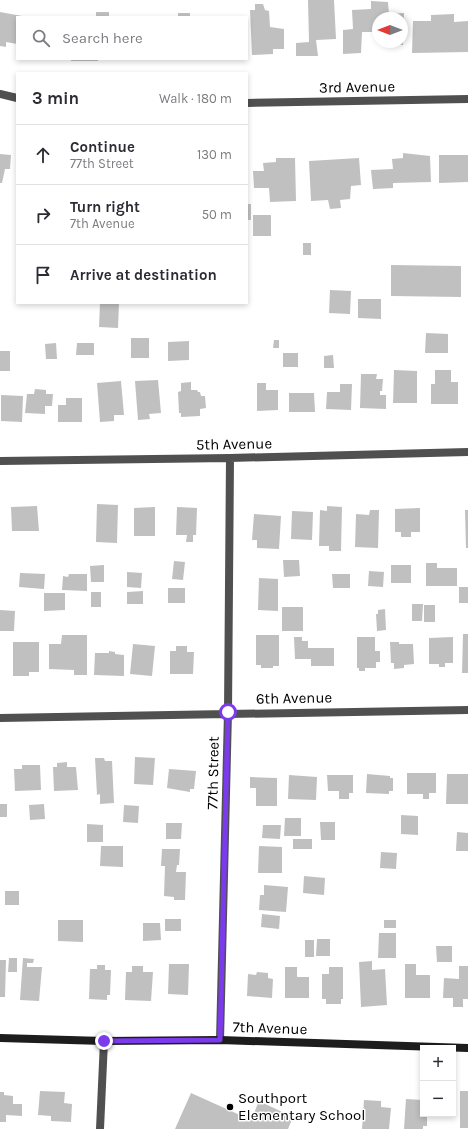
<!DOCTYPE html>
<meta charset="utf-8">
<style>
:root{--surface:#fff;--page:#f2f2f3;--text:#2b2b33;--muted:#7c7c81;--line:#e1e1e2}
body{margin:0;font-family:Karla,sans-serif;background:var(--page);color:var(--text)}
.controls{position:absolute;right:12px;bottom:12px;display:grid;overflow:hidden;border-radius:0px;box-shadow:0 2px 6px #0003}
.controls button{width:36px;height:36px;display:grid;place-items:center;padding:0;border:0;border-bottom:1px solid var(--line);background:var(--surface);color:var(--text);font:20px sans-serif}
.compass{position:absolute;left:372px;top:12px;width:36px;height:36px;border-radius:50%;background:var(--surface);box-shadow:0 2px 6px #0003;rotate:270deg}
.stop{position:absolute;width:12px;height:12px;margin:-9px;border:3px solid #7c3aed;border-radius:50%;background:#fff}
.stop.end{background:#7c3aed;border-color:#fff;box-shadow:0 1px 4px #0008}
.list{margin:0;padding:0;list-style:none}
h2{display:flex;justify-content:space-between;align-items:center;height:52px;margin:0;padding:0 16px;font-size:17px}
h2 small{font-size:13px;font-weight:400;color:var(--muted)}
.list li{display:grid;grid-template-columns:26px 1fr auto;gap:12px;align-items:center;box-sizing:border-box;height:60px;padding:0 16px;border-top:1px solid var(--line)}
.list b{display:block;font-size:15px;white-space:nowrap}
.list p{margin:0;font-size:13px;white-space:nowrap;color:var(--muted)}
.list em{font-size:13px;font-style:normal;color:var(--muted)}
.icon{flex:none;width:22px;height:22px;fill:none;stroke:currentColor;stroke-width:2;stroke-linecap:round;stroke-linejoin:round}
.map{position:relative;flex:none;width:468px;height:1129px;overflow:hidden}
.search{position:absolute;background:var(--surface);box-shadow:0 2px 6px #0003;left:16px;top:16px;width:232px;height:44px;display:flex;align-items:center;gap:10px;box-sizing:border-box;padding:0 14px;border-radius:0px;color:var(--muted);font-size:15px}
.panel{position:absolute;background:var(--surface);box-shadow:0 2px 6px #0003;left:16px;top:72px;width:232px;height:232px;border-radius:0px}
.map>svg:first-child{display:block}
.building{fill:#c0c0c0}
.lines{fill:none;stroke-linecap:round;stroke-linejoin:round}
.street{stroke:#505050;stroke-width:8}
.secondary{stroke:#1d1d1d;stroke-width:8}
.route{stroke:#7c3aed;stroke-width:5}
.poi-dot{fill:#000;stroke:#fff;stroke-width:1.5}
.labels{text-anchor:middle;stroke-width:3;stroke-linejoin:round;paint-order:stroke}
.street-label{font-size:15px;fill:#000;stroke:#fff}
.poi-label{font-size:15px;fill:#000;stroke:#fff;text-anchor:start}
</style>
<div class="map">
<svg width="468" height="1129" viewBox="0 0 468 1129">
<rect width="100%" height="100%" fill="#fff"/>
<path class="building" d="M308,0H334L336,39L316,40L318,56H296V43L309,42Z
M371,1L388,2L389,14L404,13L403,45L379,44V42H402V18H378V32H362L361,53L343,54V30L353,29L352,10L371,9Z
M255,4H263L265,10L269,11L270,27L284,29V49H273V54L252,55L250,10H255Z
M0,12L22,16L17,17V44L6,42V47L0,46Z
M96,12H109V17H96Z
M178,13H190V17H178Z
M454,14V22L468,21V52L412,53L413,21H431V15Z
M71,59H98V61H71Z
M403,153L430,156L431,182L393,183V188L373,189L371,170L393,169L392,159L403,158Z
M0,154L11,155L10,169H5L2,183H0Z
M439,155H468V182L439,183Z
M276,158H295L296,201L270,202L269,188H254L253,171H264L263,163L276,162Z
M359,158L361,185L351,186L350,199L340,200L341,208L330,209L328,200L311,201L309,161Z
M247,204H251V220H247Z
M253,215H271V236H253Z
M303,243H311V255H303Z
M391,265L461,266V297L391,296Z
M330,290L351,291L350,314L329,313Z
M358,299H381V319L358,318Z
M100,303H119L118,328L99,327Z
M426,333L448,334V353H425Z
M131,338H149V358H131Z
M274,340H279V348H273Z
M189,341V360L168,361V342Z
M56,343L57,359H46L45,344Z
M77,343H94V355H76Z
M0,351H10V371H0Z
M283,353H298V367H283Z
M333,355L334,368H324V356Z
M394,370L417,371V403H393Z
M435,370H451V382H458V404H431V384H435Z
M361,374H377L376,379H383L382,391H380V395H386V409L360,408Z
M158,380L161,413L149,414L150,419L138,420L135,381Z
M121,381L124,415H114V421L100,422L97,383Z
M191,382V390H197L198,392H200L201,396H205L206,408L200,409V416L181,417V413H179L178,392L181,391V383Z
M257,383H266V390H278V410L257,411Z
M340,384H352L351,410L326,409L327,392H340Z
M35,389L46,390V394H53L52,406H45V414L25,413L27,394H34Z
M289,393H314L315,412H289Z
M1,395L23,396L22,422L1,421Z
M66,398H82V422H58V405H66Z
M97,504L118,505L117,543L96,542Z
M37,506L39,531H12L11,507Z
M327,506L342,507L341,551H329V546H319L320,510L327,511Z
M155,507V536H134V508Z
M177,507L197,508L196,535H193V542H186L187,535H176Z
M420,508V532H411V537H401V532H395V509Z
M370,510H379L378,548L355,547L356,514L369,515Z
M465,510H468V548H466Z
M292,511L313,512L312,540L291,539Z
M254,514L281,516L279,549L257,548V540H252Z
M283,560H299L300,576L284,577Z
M174,561L185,562L183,580L172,579Z
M426,563H437V568H457V586H426Z
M104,565V582H91L90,566Z
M391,565H411V583H391Z
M369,571L384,572L383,587L368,586Z
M127,572L142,573L141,588L127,587Z
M20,573L45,574L44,589L19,587Z
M69,574H87V591L62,590L63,576L68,577Z
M332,574H350V588H333Z
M259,578L278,579V611L258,610Z
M459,587H468V603H459Z
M168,588H185V603H168Z
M143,591V604H127V592Z
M91,592H101V607H91Z
M44,593H65V610L44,611Z
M412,604H423L422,621H412Z
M424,605H435V622H424Z
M282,607H303V631H282Z
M385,609L386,630L377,631L376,614H378V610Z
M0,610L15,611L14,631H0Z
M463,634H468V673H462Z
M62,635H87V675H74V670L49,669V644H61Z
M256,635H279V666H273V668H261V665H256Z
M294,637H302V641H308V648H334V666H311V659H295Z
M357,637H375V651H380V662H376V668H365V671H359V668H357Z
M453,637V663H445V667H439V664H429V638Z
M13,642H39V672H29V676H13Z
M390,642H399V644H413L414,664L404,665V668L394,669V663H391Z
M133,644L155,646L152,676L130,674Z
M176,646H187V652H194L193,674H170V651H176Z
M109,651L115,652V654L124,655V676L94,675L95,653H109Z
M135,757L155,758L153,785L134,784Z
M95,758H104L105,761H112L114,803L100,804V794L97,795Z
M67,762V767H76L78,790L54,791L53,767H57V763Z
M22,765H40L41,790L15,791L14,769H22Z
M169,769L196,771L194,789H190V792L167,788Z
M407,773H436V793H429V799H423V794H407Z
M367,774L390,776V778H393V791H389V794L366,793Z
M447,774H468V804H446Z
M289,775L317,777L316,800L288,799Z
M327,775H353V793H349V799H339V791H328Z
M250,777L277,778V806H256V788H250Z
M0,804H7V817H0Z
M44,804L45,819L30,820L29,805Z
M124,805L139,806L138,823L123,822Z
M401,815L418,816V835L401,834Z
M285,818H301V836H284Z
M320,822H335V840H321Z
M166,823H182L181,839H166Z
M87,824L103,825V842H87Z
M263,825H281L280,839L262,838Z
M457,832L468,833V851H456Z
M293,839H312V849H293Z
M101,846H123V867L100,866Z
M259,846L282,847V873H258Z
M162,849H180L179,865H177L176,872H186L185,900H174V897L164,896L165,866H161Z
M381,852L397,853L396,869L380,868Z
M304,876L325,878L324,895L303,893Z
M264,885L288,887L286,912L259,910L260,895H264Z
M5,891H19V905H5Z
M262,914L280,916L279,929L261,927Z
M165,919H181V931H165Z
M58,920H83V942L58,941Z
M384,920H396V928H384Z
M143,923H160L161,940L143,941Z
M379,933H396V958H378Z
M317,939H330V956H316Z
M305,940H314V957H305Z
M436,946H452V962H437Z
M9,958H17V972H8Z
M23,958L34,959L33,963H27V967H42L39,1001L20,1000Z
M0,960H6L5,997H0Z
M372,961V970L385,969L387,1005L361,1007L359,962Z
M169,964H189L188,995L168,994Z
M405,964H416V975H430V998H405Z
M97,965H105V970H111L110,995H107V1000L89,999L90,969H97Z
M132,966H143V972H153L151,1001L125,1000L126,972H132Z
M459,966H468V999H463V1007H453V998H443L444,978L459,979Z
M285,967H297V977H309V998H285Z
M329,967H343V999H341V1004H326V999H322V974H329Z
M257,972L268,973V978L273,979L272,998L247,996L248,974L256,975Z
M40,1091L65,1092L64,1103L72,1104L71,1122L51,1121V1116L38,1115Z
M460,1091H468V1128H460Z
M0,1092H4V1095L13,1096V1104H22V1116L6,1115V1122H0Z
M191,1093L251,1120L259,1101L293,1117L288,1129H175Z
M406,1099L423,1100V1116H427V1126H423V1129H404Z
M364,1100L381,1101V1107L391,1108L389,1129H362Z"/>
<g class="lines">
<path class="street" d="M0,94L17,98
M247,103L468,99
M0,461L230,458L468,452
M0,718L468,710
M220,1040L228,712L230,458
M100,1129L104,1041"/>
<path class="secondary" d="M0,1038L104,1041L220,1040L468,1048"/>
</g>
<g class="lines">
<path class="route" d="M104,1041L220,1040L228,712"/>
</g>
<circle class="poi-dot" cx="230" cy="1107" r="4"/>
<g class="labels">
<g class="street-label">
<text transform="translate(357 87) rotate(-1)" y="5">3rd Avenue</text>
<text transform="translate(234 444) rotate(-1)" y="5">5th Avenue</text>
<text transform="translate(294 698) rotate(-1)" y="5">6th Avenue</text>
<text transform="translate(213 773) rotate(-89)" y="5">77th Street</text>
<text transform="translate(270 1028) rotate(2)" y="5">7th Avenue</text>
</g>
<g class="poi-label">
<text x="238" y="1103">Southport<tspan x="238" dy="17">Elementary School</tspan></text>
</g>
</g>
</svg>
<div class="controls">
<button>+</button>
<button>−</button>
</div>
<svg class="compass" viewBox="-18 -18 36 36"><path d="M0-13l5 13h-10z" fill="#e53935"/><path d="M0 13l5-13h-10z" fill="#7c7c81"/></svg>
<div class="stop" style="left:228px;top:712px"></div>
<div class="stop end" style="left:104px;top:1041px"></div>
<div class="search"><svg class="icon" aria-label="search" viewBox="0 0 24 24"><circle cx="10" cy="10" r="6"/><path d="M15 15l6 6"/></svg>Search here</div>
<section class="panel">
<h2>3 min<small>Walk · 180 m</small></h2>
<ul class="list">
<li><svg class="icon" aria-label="ahead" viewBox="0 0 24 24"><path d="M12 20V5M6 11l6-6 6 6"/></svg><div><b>Continue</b><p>77th Street</p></div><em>130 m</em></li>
<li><svg class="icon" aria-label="right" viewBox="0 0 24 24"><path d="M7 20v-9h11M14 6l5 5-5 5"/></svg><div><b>Turn right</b><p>7th Avenue</p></div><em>50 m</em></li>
<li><svg class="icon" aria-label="arrive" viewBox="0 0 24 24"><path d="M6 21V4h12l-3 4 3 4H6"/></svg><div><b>Arrive at destination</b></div></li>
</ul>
</section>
</div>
